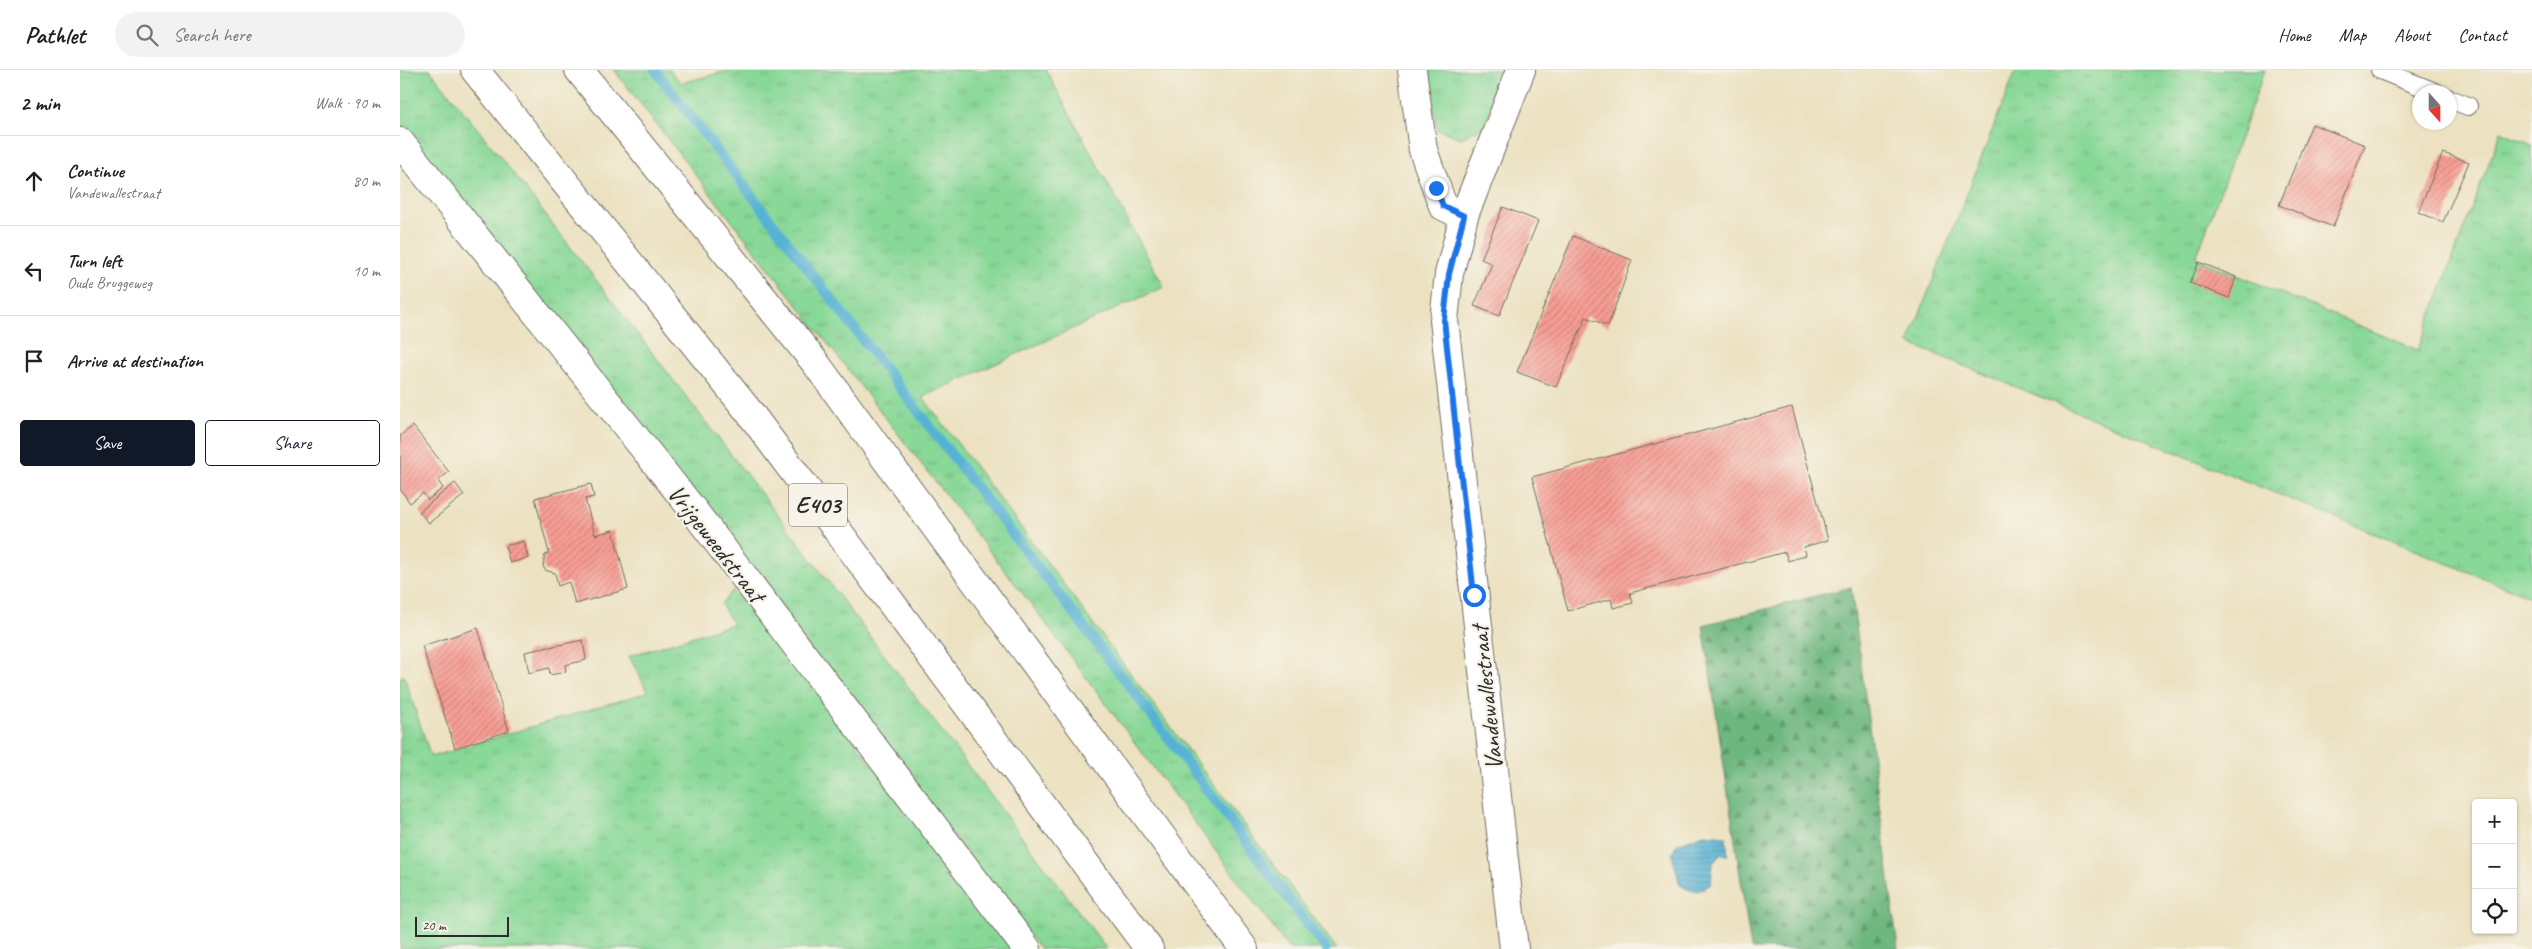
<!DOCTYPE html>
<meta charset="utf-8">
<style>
:root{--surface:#fff;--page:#f2f2f2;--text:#202124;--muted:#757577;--line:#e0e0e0;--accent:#111827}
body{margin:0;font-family:Caveat,sans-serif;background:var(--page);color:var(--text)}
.controls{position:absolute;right:15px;bottom:15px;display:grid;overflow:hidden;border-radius:5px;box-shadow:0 1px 4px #0004}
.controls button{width:45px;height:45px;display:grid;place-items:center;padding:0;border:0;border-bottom:1px solid var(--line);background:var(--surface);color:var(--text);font:25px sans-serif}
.compass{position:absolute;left:2012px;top:15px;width:45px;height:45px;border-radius:50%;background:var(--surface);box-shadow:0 1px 4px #0004;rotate:159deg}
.scale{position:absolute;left:15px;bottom:12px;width:94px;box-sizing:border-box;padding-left:5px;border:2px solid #2b2b2b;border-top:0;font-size:14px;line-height:18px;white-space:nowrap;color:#2b2b2b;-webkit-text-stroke:4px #f7f3e8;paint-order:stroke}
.stop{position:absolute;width:15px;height:15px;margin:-11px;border:4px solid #1a73e8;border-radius:50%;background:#fff}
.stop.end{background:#1a73e8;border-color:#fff;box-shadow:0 1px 5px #0008}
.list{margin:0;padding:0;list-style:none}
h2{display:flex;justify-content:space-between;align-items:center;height:65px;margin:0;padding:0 20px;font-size:21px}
h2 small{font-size:16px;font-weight:400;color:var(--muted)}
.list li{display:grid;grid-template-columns:32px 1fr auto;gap:15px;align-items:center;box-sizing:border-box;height:90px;padding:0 20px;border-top:1px solid var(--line)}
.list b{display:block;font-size:19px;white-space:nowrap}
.list p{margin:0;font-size:16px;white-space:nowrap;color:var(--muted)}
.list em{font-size:16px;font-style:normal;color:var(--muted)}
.actions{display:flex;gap:10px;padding:15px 20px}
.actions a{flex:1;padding:11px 0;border:1px solid var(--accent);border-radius:5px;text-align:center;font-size:18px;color:var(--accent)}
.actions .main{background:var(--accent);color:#fff}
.icon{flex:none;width:28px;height:28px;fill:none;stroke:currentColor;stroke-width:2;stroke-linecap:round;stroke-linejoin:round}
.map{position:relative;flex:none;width:2132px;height:879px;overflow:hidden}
header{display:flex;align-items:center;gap:30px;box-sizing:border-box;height:70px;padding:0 25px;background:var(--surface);border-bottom:1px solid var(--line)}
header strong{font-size:24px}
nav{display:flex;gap:28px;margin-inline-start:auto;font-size:18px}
.search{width:350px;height:45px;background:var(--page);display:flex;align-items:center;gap:12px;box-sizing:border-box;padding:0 18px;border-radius:28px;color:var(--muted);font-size:19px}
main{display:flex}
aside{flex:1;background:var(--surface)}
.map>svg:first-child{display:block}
.grass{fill:url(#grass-tufts);stroke:#5a8261}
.forest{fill:url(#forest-firs);stroke:#4c7256}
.water{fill:url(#water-rules);stroke:#406e80}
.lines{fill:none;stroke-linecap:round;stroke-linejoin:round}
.stream{stroke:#56b2d4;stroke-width:10}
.building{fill:url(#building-hatch)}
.service-casing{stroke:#6f6b60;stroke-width:20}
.minor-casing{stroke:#6f6b60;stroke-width:30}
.motorway-casing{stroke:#6f6b60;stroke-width:30}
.service{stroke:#fff;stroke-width:18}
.minor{stroke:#fff;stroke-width:28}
.motorway{stroke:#fff;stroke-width:28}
.route{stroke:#1a73e8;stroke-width:6}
.labels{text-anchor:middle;stroke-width:4.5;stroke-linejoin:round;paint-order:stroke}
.shield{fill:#f7f3e8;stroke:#686764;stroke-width:1}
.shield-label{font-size:24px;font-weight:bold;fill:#2b2b2b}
.street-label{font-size:25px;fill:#2b2b2b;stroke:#f7f3e8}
</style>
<header>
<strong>Pathlet</strong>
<div class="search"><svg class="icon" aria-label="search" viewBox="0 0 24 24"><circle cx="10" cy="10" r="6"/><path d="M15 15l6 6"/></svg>Search here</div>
<nav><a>Home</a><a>Map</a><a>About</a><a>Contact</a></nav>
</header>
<main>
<aside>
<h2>2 min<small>Walk · 90 m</small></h2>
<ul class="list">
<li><svg class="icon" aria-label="ahead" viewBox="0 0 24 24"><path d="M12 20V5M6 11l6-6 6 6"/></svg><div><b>Continue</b><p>Vandewallestraat</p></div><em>80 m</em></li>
<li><svg class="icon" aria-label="left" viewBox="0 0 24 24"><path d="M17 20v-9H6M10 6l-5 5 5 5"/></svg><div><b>Turn left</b><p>Oude Bruggeweg</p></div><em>10 m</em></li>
<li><svg class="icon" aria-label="arrive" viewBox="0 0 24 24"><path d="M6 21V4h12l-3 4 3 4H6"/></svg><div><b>Arrive at destination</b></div></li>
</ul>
<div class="actions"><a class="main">Save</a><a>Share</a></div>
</aside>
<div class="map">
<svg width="2132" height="879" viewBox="0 0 2132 879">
<defs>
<pattern id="grass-tufts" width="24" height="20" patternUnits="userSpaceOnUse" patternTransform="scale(1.25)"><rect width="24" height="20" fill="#88d897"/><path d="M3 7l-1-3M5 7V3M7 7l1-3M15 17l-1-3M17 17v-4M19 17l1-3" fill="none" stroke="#76ba82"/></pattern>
<pattern id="forest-firs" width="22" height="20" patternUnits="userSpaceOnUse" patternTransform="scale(1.25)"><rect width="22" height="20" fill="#6eb880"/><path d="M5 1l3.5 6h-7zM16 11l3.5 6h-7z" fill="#5b9669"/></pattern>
<pattern id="water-rules" width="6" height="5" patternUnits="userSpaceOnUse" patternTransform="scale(1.25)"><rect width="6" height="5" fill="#56b2d4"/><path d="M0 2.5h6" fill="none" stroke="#4791ac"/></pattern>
<pattern id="building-hatch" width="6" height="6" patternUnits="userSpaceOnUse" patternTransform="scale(1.25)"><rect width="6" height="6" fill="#f89e94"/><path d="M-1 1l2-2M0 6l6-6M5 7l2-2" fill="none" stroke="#c98179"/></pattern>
</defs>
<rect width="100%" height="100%" fill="#f7f3e8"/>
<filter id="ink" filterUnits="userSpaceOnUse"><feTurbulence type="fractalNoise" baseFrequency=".02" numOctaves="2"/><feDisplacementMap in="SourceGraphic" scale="10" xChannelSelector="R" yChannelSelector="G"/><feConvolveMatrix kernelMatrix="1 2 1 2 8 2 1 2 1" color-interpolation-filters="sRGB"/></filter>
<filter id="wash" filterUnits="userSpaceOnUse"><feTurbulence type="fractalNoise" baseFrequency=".0096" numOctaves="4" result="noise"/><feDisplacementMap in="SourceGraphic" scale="20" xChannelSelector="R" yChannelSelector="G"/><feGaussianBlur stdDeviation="1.12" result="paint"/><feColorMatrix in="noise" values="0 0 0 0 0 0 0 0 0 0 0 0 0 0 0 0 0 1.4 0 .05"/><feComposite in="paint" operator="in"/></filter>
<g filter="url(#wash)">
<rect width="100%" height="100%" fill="#ece2c2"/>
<path class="grass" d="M0,0H30L110,99L377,444L707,879H640L162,258L0,56Z
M214,0H270L281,13L331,0H646L764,217L523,327L937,879H889L637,542Z
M1028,0H1107L1084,56L1061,68L1037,59Z
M1616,0H1865L1796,188L2018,280L2101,61L2132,75V528L1508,273Z
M333,520L428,636L612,879H0V607L4,606L31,687L248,622L229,586L333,554L321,534Z"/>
<path class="forest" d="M1451,517L1498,879H1351L1303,555Z"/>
<path class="water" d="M1304,764L1326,766L1328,785L1321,784L1313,793L1311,814C1298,823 1293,823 1280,815L1272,784L1277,774Z"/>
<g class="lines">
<path class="stream" d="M255,0L728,614L926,879"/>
</g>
<g id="blocks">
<path class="building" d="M1912,54L1965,75L1933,157L1879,135Z
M2043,83L2069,92L2043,152L2018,142Z
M1103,137L1138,151L1099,246L1074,236L1092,194L1081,189Z
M1173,166L1232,190L1208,256L1186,247L1156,317L1117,302Z
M1799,192L1836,207L1829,228L1790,213Z
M1392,337L1428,470L1404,477L1406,485L1388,491L1385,482L1230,523L1233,533L1213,538L1211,529L1168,541L1132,407Z
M13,356L49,402L38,411L43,418L28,430L23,423L10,433L0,419V366Z
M55,413L64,425L29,453L19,442Z
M191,414L194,427L185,429L195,465L213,460L228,519L175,534L169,512L158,516L155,503L145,500L143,496L145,485L149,483L135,428Z
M124,471L128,488L110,493L105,476Z
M78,558L109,661L55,678L22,576Z
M183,570L186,590L165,595L166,602L150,605L149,598L129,603L125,582Z"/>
</g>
</g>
<g filter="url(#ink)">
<use href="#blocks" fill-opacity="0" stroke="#6f6b60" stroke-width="1"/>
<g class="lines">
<g class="service-casing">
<path id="service" d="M1980,0L2035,22
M2050,29L2068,36"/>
</g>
<g class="minor-casing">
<path id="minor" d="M1012,0L1023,80L1043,136L1064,146
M0,72L294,441L627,879
M1114,879L1044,250L1049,204L1064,146L1121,0"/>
</g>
<g class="motorway-casing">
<path id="motorway" d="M75,0L350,343L749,879
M179,0L414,291L844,879"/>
</g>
<use href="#service" class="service"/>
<use href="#minor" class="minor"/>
<use href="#motorway" class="motorway"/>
</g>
</g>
<g class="lines" filter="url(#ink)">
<path class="route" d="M1036,118L1043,136L1064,146L1049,204L1044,250L1074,525"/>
</g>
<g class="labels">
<rect class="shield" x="389" y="413.5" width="58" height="43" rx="4"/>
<g class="shield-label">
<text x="418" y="443">E403</text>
</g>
<g class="street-label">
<text transform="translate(317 473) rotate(52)" y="9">Vrijgeweedstraat</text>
<text transform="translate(1086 628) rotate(-96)" y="9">Vandewallestraat</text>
</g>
</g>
</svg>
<div class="controls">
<button>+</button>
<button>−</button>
<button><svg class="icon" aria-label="locate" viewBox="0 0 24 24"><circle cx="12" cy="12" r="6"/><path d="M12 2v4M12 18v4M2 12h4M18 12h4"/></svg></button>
</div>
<svg class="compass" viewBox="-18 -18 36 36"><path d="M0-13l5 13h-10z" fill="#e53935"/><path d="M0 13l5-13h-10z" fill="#757577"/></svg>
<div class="scale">20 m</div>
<div class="stop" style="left:1074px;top:525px"></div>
<div class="stop end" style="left:1036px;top:118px"></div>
</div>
</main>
